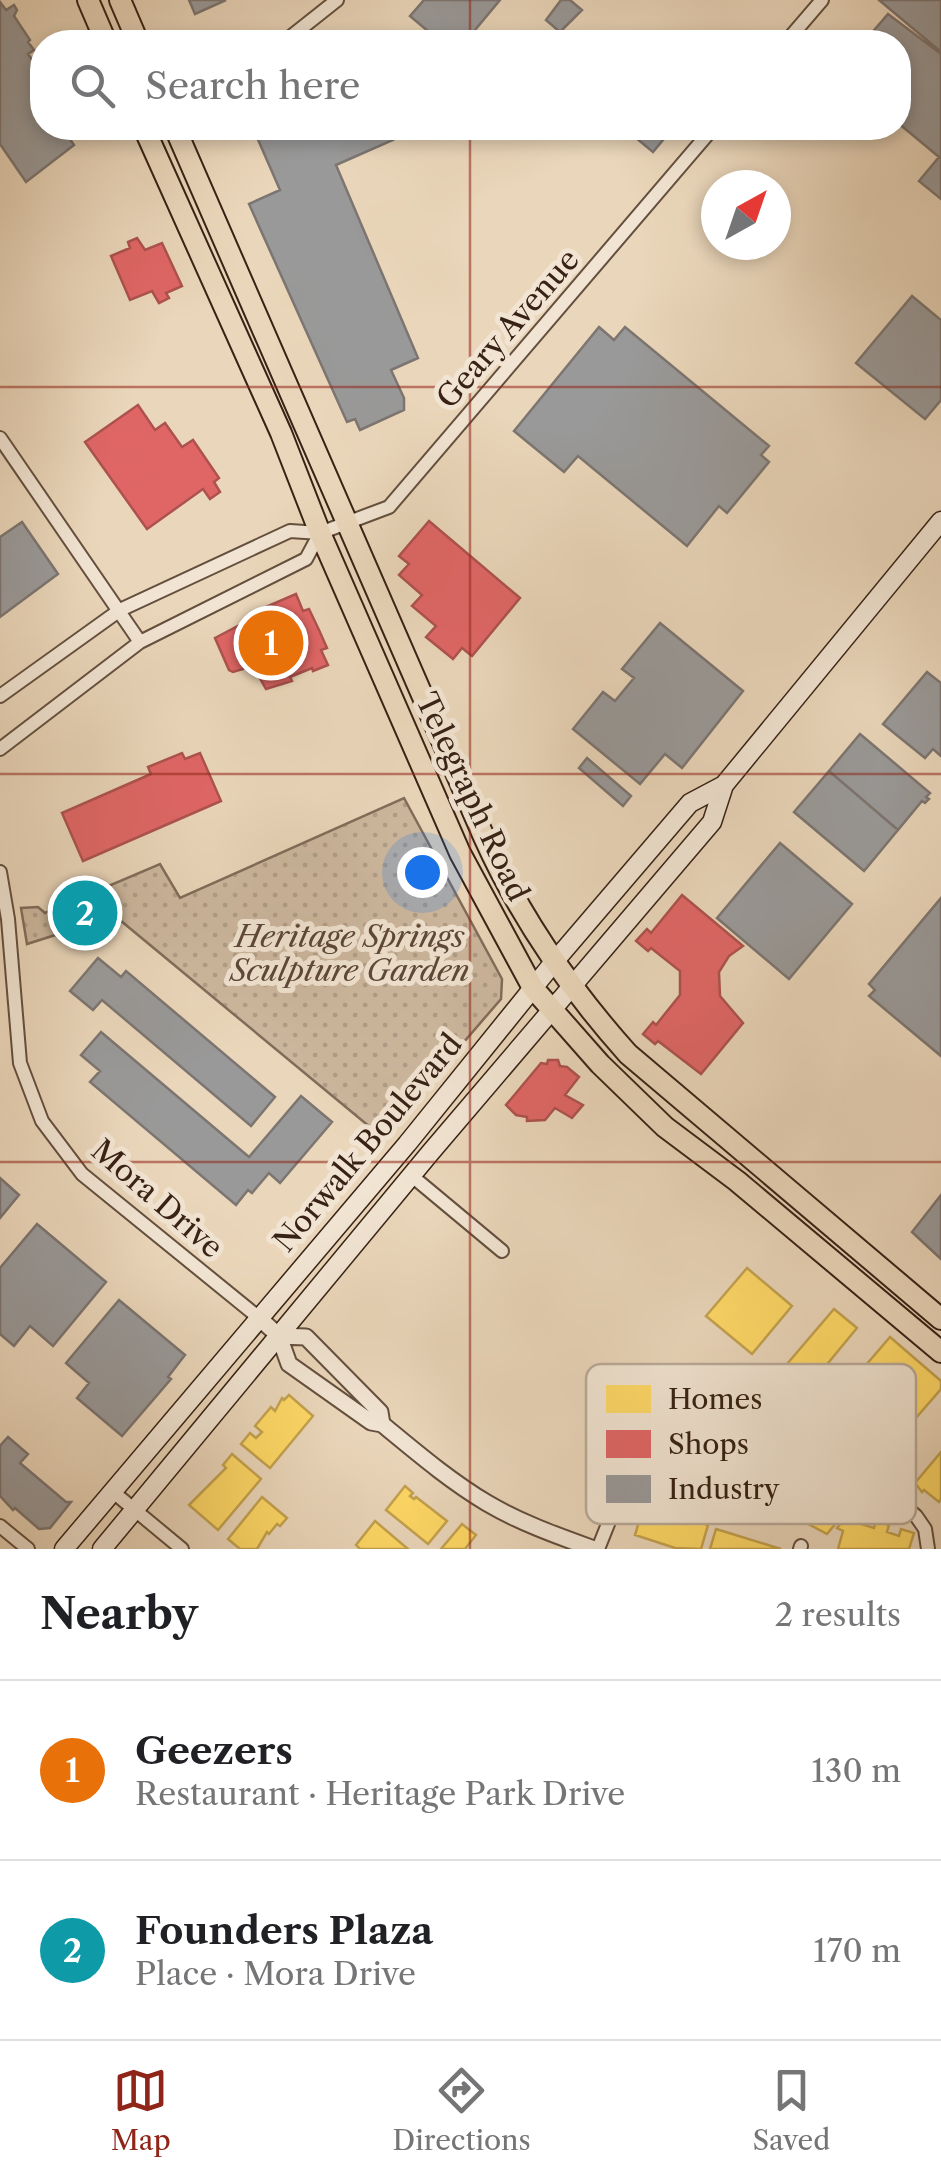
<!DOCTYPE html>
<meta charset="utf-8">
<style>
:root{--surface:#fff;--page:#f6f6f6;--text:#202124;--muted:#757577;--line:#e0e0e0;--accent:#8f2418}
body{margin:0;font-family:"Libre Caslon Text",serif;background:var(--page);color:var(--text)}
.compass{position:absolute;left:701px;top:170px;width:90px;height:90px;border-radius:50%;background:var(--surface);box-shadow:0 5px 15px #0003;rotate:40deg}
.you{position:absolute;left:422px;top:872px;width:35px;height:35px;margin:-25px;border:8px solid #fff;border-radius:50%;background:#1a73e8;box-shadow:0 0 0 15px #1a73e833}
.badge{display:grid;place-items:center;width:65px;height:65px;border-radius:50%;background:var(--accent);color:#fff;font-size:32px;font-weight:700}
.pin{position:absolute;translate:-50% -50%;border:5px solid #fff;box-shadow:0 2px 10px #0006}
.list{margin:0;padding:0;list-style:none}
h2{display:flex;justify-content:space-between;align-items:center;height:130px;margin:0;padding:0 40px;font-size:42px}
h2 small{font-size:32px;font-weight:400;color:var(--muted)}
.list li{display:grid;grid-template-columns:65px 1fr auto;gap:30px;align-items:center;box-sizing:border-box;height:180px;padding:0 40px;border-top:2px solid var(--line)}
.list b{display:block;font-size:38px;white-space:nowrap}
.list p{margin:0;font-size:32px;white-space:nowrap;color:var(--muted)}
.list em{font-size:32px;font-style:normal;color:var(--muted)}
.icon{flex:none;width:55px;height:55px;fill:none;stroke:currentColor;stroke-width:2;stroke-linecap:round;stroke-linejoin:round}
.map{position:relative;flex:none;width:941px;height:1549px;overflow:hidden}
.search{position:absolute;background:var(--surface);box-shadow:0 5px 15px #0003;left:30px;right:30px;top:30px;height:110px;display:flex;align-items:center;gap:25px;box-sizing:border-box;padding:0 35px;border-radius:40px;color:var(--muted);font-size:38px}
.sheet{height:490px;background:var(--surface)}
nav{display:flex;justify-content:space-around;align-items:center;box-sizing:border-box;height:140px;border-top:2px solid var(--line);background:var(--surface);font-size:28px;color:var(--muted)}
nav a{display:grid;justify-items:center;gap:5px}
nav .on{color:var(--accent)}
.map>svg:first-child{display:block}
.green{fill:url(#green-dots);stroke:#826c5a;stroke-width:2.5}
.homes{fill:#ffd966;stroke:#c3a24e;stroke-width:2.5}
.shops{fill:#e06666;stroke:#ad524e;stroke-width:2.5}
.industry{fill:#999;stroke:#7c7571;stroke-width:2.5}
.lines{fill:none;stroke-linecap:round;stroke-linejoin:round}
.minor-casing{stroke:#644f3e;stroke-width:16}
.tertiary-casing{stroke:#644f3e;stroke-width:19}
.secondary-casing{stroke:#372215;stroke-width:21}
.primary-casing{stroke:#372215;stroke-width:24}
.minor{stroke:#f1e4d2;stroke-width:12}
.tertiary{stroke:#f1e4d2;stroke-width:15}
.secondary{stroke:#f1e4d2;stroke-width:18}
.primary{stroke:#ead6ba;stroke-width:20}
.grid{fill:none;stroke:#8f2418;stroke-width:2.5;stroke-opacity:0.55}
.labels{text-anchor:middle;stroke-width:10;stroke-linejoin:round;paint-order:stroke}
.street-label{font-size:30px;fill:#372215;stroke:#f1e4d2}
.park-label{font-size:30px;font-style:italic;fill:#5c4737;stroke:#f1e4d2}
.key{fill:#f1e4d2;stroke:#b9aa99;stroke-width:2.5}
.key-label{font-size:28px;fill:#372215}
</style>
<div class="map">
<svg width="941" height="1549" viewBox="0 0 941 1549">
<defs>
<pattern id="green-dots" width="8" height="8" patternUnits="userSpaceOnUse" patternTransform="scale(2.5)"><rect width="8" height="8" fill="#ccb79e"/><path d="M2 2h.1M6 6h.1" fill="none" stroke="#b09d87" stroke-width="1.8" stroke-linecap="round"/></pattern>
</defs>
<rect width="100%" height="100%" fill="#ead6ba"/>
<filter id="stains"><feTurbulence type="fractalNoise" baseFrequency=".002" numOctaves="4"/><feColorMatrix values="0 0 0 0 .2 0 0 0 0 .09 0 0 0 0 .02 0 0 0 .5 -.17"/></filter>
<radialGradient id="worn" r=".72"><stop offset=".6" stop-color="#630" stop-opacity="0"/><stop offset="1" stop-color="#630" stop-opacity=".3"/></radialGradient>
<path class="green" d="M404,798L502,979L501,999L382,1137L115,916L27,944L21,908L38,907L45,913L160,864L180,898Z"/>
<path class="homes" d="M747,1268L792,1306L752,1354L706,1316Z
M834,1309L857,1328L805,1391L781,1371Z
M890,1337L941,1381V1389L915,1419L860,1372Z
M289,1395L313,1416L270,1468L241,1444L250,1433L256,1438L262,1432L255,1426L271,1407L275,1411L282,1398L284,1400Z
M813,1451L862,1492L827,1534L782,1510Z
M941,1452V1499L939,1502L924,1490L922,1492L915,1483Z
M232,1454L261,1479L218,1530L189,1505L226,1468L223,1465Z
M405,1486L413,1493L410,1496L414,1499L416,1497L447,1521L428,1544L386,1510Z
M262,1497L287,1518L280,1526L277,1524L269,1534L267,1532L257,1549H240L228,1539Z
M644,1505L708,1525L701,1549L675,1548L635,1535Z
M850,1512L864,1517L861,1524L874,1528L876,1521L889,1525L887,1532L899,1536L901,1529L914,1533L909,1549H838L843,1531L837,1528Z
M375,1521L408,1549H360L356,1545Z
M462,1524L476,1535L465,1549H441Z
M716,1529L781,1549H710Z"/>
<path class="shops" d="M137,238L145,250L162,243L182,286L166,293L169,298L159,303L152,291L130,300L111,256L130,248L128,242Z
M138,405L155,430L165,423L182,447L193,440L219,478L214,482L220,492L210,499L203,489L147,529L85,442Z
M429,521L520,598L472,656L462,648L453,659L426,637L436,626L412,606L422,595L399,575L409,564L399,556Z
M296,594L303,611L309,609L319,630L327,648L321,650L328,665L313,671L312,668L290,677L292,681L266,689L253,666L233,672L229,670L215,638L240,625L242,628L256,622L252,613Z
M182,753L185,759L200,753L221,801L83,861L62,813L151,774L148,767Z
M682,895L743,946L729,956L719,972L720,996L743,1023L701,1074L658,1041L655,1044L643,1034L653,1022L656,1025L680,995V971L651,948L648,951L636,941L647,929L651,933Z
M548,1060H558L560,1066L567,1067L579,1077L565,1095L583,1105L572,1118L555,1108L545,1120L527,1121V1117L516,1115L506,1105L541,1063L547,1064Z"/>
<path class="industry" d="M189,0H226L195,14Z
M424,0H500L465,42H441L410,16Z
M561,0H570L582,10L560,32L546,20Z
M879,0H941V52Z
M0,2L6,10L14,5L17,10L14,16L30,40L28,42L34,50L28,54L39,69L35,75L42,86V128H62L74,145L26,182L0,144Z
M888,14L941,54V199L919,181L939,157L898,123V42H864Z
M253,128H387L393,140L336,165L418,358L391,370L404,398V410L360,430L355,419L347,422L249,204L280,190Z
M624,128H673L653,152Z
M912,296L941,320V400L925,419L856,363Z
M599,327L614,340L625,327L769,446L761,455L769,462L727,513L719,506L687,546L578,456L564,472L514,431Z
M22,522L58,574L0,617V537Z
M660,623L743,691L682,768L665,754L640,784L573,729L603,692L615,701L634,678L622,669Z
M927,672L941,683V756L933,749L925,758L883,724Z
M860,734L930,793L926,797L929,799L925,803L922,801L898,830L829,771Z
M587,758L631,796L623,806L579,768Z
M829,771L898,830L864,871L794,812Z
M780,843L852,904L789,979L717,918Z
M941,898V1056L869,996L875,990L869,984Z
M98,958L121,977L126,971L275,1097L251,1126L102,1000L93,1010L70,991Z
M101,1032L249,1157L301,1096L332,1122L280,1183L269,1173L252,1193L248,1190L236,1205L90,1082L100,1071L81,1055Z
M0,1178L19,1195L0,1218Z
M941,1195V1259L912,1232Z
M37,1224L106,1282L53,1346L30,1326L14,1346L0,1334V1268Z
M119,1300L185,1355L168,1377L171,1379L122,1436L77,1398L89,1383L66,1363Z
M8,1437L28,1454L20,1463L66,1502H71L50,1528L39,1529L15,1508L13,1510L0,1496V1446Z"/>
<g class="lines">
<g class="minor-casing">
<path id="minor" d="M284,42L337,0
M786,42L822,0
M0,438L140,642
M0,696L120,610L290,531L320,533L389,507L713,128
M0,749L140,642L306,559L320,533
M0,872L8,919L20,1063L42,1121L82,1174L258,1317
M412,1176L502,1251
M112,1491L182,1549
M0,1526L28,1549
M598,1549L612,1514L625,1494L727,1372L766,1390L916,1516L925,1529L928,1549
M800,1549L801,1546"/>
</g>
<g class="tertiary-casing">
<path id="tertiary" d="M258,1317L279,1336L289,1364L371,1422L382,1424C416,1452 450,1481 487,1503C521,1523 558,1536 594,1549
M279,1336L306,1337L380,1412L382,1424"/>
</g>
<g class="secondary-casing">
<path id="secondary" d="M64,1549L407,1144L554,962L690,803L724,785
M102,1549L430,1153L712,822L724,785L941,521"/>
</g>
<g class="primary-casing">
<path id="primary" d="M88,0L106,42
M120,0L138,42
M144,128L281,433L320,533L460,853L533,988L600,1064L665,1127L737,1181L941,1352
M175,128L484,837C520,917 569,988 628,1054L941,1319"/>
</g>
<use href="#minor" class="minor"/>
<use href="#tertiary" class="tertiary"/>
<use href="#secondary" class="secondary"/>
<use href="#primary" class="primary"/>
</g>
<path class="grid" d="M470,0V42M470,128V1549M0,387H941M0,774H941M0,1162H941"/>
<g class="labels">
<g class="street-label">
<text transform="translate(508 329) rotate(-49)" y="10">Geary Avenue</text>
<text transform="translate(472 797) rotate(65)" y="10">Telegraph Road</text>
<text transform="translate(368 1143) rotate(-50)" y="10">Norwalk Boulevard</text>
<text transform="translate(157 1199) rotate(41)" y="10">Mora Drive</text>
</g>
<g class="park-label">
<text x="350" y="947">Heritage Springs<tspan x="350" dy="34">Sculpture Garden</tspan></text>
</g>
</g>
<rect x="586" y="1364" width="330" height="160" rx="15" class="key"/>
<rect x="606" y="1385" width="45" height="28" fill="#ffd966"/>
<rect x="606" y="1430" width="45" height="28" fill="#e06666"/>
<rect x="606" y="1475" width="45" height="28" fill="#999"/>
<g class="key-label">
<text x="668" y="1409">Homes</text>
<text x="668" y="1454">Shops</text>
<text x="668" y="1499">Industry</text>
</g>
<rect width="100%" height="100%" filter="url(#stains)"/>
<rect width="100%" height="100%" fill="url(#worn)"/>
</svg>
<svg class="compass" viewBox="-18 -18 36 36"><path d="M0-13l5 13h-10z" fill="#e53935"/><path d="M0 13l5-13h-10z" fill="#757577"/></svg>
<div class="you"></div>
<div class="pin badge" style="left:271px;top:643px;background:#e8710a">1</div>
<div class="pin badge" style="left:85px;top:913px;background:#0f9aa8">2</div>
<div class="search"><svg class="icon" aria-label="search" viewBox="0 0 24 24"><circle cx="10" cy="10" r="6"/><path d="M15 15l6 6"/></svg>Search here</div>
</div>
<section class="sheet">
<h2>Nearby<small>2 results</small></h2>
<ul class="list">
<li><span class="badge" style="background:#e8710a">1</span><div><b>Geezers</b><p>Restaurant · Heritage Park Drive</p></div><em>130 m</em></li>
<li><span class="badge" style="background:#0f9aa8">2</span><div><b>Founders Plaza</b><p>Place · Mora Drive</p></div><em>170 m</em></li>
</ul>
</section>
<nav>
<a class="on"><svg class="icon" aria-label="map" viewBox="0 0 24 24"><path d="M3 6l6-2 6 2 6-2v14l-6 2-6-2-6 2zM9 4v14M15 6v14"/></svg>Map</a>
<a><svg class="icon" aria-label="directions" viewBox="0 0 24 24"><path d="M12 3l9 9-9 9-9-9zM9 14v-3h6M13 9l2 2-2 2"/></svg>Directions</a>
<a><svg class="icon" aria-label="saved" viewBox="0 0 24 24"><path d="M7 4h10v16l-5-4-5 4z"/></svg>Saved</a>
</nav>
